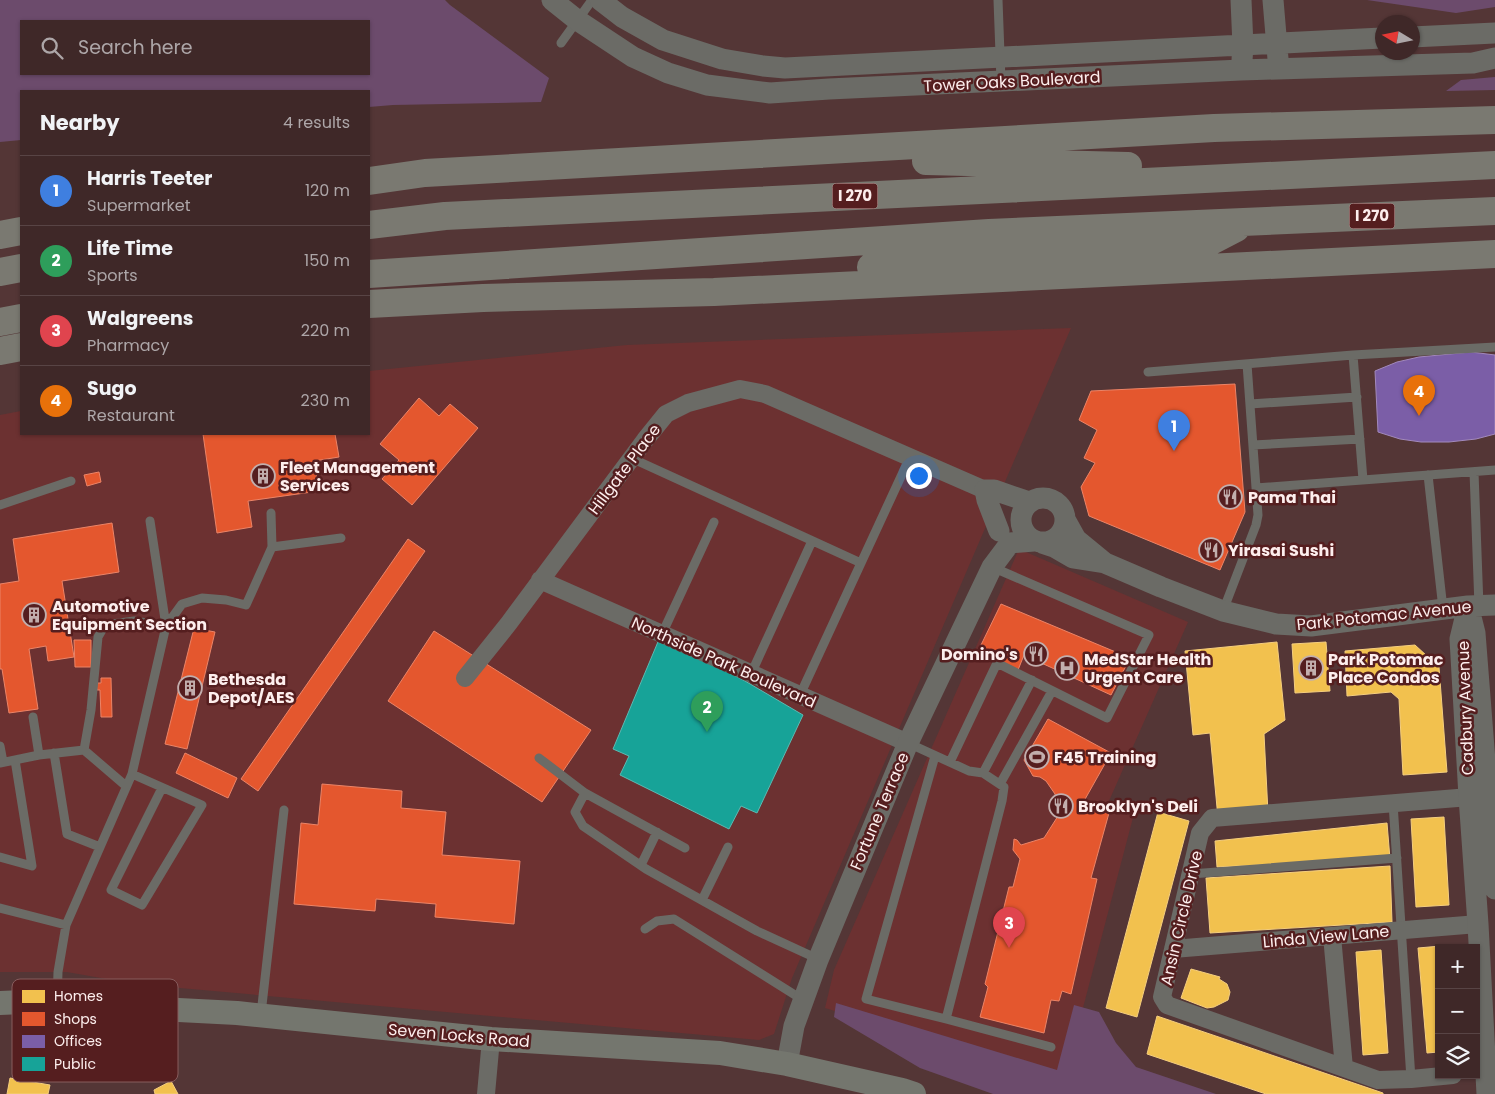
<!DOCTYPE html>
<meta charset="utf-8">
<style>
:root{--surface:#3f2828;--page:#4a3434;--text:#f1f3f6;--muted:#ada6a8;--line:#584445;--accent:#8c9099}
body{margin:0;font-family:Poppins,sans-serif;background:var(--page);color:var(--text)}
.controls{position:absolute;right:15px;bottom:15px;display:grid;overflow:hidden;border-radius:0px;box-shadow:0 1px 4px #0004}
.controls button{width:45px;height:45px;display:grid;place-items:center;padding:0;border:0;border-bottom:1px solid var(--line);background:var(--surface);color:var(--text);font:25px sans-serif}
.compass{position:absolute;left:1375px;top:15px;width:45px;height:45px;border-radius:50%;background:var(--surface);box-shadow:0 1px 4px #0004;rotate:280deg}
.you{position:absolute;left:918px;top:475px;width:18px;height:18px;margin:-12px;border:4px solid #fff;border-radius:50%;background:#1a73e8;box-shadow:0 0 0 8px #1a73e833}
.badge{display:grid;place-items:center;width:32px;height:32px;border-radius:50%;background:var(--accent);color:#fff;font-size:16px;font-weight:700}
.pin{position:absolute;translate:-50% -41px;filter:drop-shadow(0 1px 2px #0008)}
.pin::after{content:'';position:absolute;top:26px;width:18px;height:15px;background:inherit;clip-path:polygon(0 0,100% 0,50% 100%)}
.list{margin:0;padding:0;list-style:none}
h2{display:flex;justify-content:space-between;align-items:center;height:65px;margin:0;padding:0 20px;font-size:21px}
h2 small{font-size:16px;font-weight:400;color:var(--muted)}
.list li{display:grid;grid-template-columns:32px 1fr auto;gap:15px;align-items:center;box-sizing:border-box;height:70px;padding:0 20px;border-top:1px solid var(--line)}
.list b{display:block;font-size:19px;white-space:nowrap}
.list p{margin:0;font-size:16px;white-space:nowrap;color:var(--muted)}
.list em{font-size:16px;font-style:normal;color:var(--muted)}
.icon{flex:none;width:28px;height:28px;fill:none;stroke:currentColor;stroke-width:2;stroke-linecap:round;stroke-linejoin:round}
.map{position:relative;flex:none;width:1495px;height:1094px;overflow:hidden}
.search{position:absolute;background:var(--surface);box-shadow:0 1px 4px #0004;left:20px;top:20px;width:350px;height:55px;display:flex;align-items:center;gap:12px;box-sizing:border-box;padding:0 18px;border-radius:0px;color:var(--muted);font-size:19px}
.panel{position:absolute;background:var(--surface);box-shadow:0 1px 4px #0004;left:20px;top:90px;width:350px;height:345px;border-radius:0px}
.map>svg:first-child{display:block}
.built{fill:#6c3131}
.green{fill:#6c4b6c;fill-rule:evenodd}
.homes{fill:#f2c14e;stroke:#f5ce7e}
.shops{fill:#e4572e;stroke:#ec8467}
.offices{fill:#7b5ea7;stroke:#a289bc}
.public{fill:#17a398;stroke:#5cbab2}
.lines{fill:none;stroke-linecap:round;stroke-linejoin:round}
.service{stroke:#6b6b66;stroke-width:9}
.minor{stroke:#6b6b66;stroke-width:18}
.tertiary{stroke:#6b6b66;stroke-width:21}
.secondary{stroke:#74766e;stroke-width:24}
.motorway{stroke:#7a7971;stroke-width:28}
.labels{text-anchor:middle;stroke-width:5;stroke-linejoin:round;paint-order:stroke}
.shield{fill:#551e1f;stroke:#cbb0af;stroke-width:1}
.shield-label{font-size:15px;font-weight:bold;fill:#fdeeed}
.street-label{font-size:16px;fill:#fdeeed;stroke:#551e1f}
.poi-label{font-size:16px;font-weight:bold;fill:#fdeeed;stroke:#551e1f;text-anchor:start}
.key{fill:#551e1f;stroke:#875c5d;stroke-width:1}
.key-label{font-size:14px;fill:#fdeeed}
</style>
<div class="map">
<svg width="1495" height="1094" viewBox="0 0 1495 1094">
<rect width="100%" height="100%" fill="#543636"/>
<path class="built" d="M1071,328L792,978L774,1034L759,1040L135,984L67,972H0V415L21,411V434H369V371L627,345Z
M1019,549L1188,622L1109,801L1135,810L1064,1080L825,1008L834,970Z"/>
<path class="green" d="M0,0H445L450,5L549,78L541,102L393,105L369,107V91H21V140L0,142ZM369,21V74H21V21Z
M1367,0H1495V7L1456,13Z
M1495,77V90L1446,91L1461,80Z
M836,1003L1057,1070L1074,1005L1099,1012L1116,1043L1136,1067L1216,1094H993L920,1068L834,1017Z"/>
<path class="homes" d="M1277,642L1285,720L1264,734L1268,813L1218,818L1210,733L1193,735L1185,651Z
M1326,642L1330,691L1295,693L1292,644Z
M1415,645L1439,667L1447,772L1403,775L1399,699L1391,692L1347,696L1345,651Z
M1158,812L1189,821L1137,1017L1106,1008Z
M1444,817L1449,905L1416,907L1411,819Z
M1387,823L1390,859L1217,867L1215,841Z
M1390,866L1392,922L1210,933L1206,878Z
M1452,945V948H1439V1052L1427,1053L1418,948Z
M1381,950L1388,1053L1363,1055L1356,952Z
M1191,969L1220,977L1219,979L1227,984L1230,992L1228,1000L1214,1007L1207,1008L1181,998Z
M1157,1016L1383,1093V1094H1266L1147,1054Z
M10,1078L50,1085L48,1094H7Z
M171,1081L178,1094H155L154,1090Z"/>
<path class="shops" d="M1235,384L1245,512L1220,570L1089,516L1081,487L1095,463L1084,458L1097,430L1079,420L1091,391Z
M419,398L439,416L450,404L478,428L412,505L382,479L399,460L380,444Z
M203,434H335L339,457L314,461L319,491L248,501L252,527L217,533Z
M99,472L101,482L87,486L84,475Z
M112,523L119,572L62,581L74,657L48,661L46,646L29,649L38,709L9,713L2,669H0V584L19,581L13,539Z
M408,539L425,551L258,791L241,779Z
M1001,604L1130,658L1111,695L1024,655L1018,670L985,655L981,645Z
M194,628L215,632L187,749L165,744Z
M434,631L591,730L542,802L388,701Z
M74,640H91V667H75Z
M101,678H111L112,717H101L100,690H97L96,683H101Z
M1048,719L1111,753L1084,801L1109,813L1091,878L1097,879L1071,994L1062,991L1059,1001L1051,1000L1044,1033L980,1017L988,987L985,984L1009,887H1013L1020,859L1013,850L1014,839L1017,840L1021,845L1044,838L1058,816L1055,794L1046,781L1040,777L1033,776L1024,760Z
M185,753L237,778L228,798L176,773Z
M322,784L402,791L401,808L446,812L442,855L520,861L514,924L435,917L436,904L376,899L375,911L294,904L301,823L318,825Z"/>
<path class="offices" d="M1471,352L1495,355V434L1476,439L1449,442H1421L1400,439L1378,432L1375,371L1397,362L1419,357Z"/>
<path class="public" d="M660,637L745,681L803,715L757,813L741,806L729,829L620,775L629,756L613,749Z"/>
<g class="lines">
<path class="service" d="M998,0L1001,81
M561,43L592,0
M1353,355L1363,480
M1148,372L1353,355L1495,347
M1250,404L1357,397
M1253,445L1360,439
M631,458L861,563
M1474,472L1479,606
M1428,475L1443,609
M1256,488L1495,470
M0,505L71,481
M272,547L341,538
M1223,611L1256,525L1258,515L1247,364
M662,634L714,522
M751,674L812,541
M800,695L910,457
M33,717L39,755L84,750
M908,743L969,771L983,773L1004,787L1002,801L946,1019L866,999L935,756
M0,746L3,762
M54,753L67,834L100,847
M539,758L585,793
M950,762L997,663L1107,718L1149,635L992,567
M0,763L39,755
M983,773L1032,680
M132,774L202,805L142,905L111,890L162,788
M1000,784L1052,691
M126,786L84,750L91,710L98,637L105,625L134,621L166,626L150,521
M1393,803L1411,1079
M685,848L585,793L575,812L583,826L646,869L757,931L818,959
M0,857L32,866L15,760
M641,865L657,832
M1191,874L1397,858
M702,900L728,847
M0,908L66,925
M645,929L657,921L674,919L803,1000
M57,1003L58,972L66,925L132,774L166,626L182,604L202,598L226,600L246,605L272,547L271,513
M261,1014L284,810
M946,1019L1051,1047"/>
<path class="minor" d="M540,580L908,743
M465,678L509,623L645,440L666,414L688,403L740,389L765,394L985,490
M1332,936L1344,1068
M1173,949L1478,924
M1453,1075L1411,1079L1378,1080L1167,1005L1162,997L1200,833L1212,818L1482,796
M486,1094L491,1039"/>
<path class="tertiary" d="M552,0L577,20L633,57L668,73L707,85L770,93L829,89L1241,70L1473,63L1495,58
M600,0L622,17L663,40L722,59L763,66L785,68L1382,38
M1241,0L1243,46L1242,60
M1273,0L1278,59
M1412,37L1495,33
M1021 520a22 22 0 1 1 44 0a22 22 0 1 1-44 0Z
M1066,521L1076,539L1104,562
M999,531L987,500L985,490H994L1029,502
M1042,543L1054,547L1073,558L1105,563L1161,587L1223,611L1276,624L1311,626L1468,606L1495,605
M1468,606L1460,639L1469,797L1478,924L1487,1094
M1469,609L1475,633L1495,889
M787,1064L794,1026L818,960L908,743L992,567L1010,543L1034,541"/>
<path class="secondary" d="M0,1003L23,1002L237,1013L491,1039L720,1053L787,1064L902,1090L914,1094"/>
<path class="motorway" d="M926,161L1128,166
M369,181L425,173L1214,128L1495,120
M369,225L445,216L1495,165
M0,235L21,231
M871,267L973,257L1209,242L1236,228
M0,272L21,268
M369,274L989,233L1495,211
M369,304L483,298L714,292L1495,254
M0,322L21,318
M0,351L21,347"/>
</g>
<defs>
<g id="building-ring" transform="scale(1.25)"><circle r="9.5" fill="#551e1f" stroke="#c2aead" stroke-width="1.5"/><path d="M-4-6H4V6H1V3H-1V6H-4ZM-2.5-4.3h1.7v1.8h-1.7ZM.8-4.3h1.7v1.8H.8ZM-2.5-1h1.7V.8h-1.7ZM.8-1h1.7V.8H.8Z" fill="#c2aead"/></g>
<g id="restaurant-ring" transform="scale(1.25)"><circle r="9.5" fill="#551e1f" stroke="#c2aead" stroke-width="1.5"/><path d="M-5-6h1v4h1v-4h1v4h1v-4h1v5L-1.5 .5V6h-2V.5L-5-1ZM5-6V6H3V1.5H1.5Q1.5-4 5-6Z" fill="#c2aead"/></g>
<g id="hospital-ring" transform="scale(1.25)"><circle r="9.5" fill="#551e1f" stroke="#c2aead" stroke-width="1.5"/><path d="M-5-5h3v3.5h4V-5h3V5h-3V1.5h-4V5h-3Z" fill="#c2aead"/></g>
<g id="stadium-ring" transform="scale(1.25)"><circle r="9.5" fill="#551e1f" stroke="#c2aead" stroke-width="1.5"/><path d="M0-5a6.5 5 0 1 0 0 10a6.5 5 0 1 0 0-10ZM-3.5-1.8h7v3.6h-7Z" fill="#c2aead"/></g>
</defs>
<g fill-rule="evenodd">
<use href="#building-ring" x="263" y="476"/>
<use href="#restaurant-ring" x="1230" y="497"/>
<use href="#restaurant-ring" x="1211" y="550"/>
<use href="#building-ring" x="34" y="615"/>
<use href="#restaurant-ring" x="1036" y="654"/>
<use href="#hospital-ring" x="1067" y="668"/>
<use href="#building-ring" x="1311" y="668"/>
<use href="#building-ring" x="190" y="688"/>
<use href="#stadium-ring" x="1037" y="757"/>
<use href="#restaurant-ring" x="1061" y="806"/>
</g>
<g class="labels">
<g class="shield">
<rect x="832.5" y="183.5" width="45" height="25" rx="4"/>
<rect x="1349.5" y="203.5" width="45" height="25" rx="4"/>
</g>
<g class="shield-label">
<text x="855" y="201">I 270</text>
<text x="1372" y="221">I 270</text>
</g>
<g class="street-label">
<text transform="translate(1012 81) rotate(-3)" y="6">Tower Oaks Boulevard</text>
<text transform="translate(624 469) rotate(-53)" y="6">Hillgate Place</text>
<text transform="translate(1384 615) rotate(-6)" y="6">Park Potomac Avenue</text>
<text transform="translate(724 662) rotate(24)" y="6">Northside Park Boulevard</text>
<text transform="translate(1465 708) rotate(-92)" y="6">Cadbury Avenue</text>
<text transform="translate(879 811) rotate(-67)" y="6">Fortune Terrace</text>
<text transform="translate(1181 918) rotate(-77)" y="6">Ansin Circle Drive</text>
<text transform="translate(1326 936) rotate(-5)" y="6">Linda View Lane</text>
<text transform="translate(459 1035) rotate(5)" y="6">Seven Locks Road</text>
</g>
<g class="poi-label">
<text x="280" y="473">Fleet Management<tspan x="280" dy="18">Services</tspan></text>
<text x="1248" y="503">Pama Thai</text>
<text x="1228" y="556">Yirasai Sushi</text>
<text x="52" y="612">Automotive<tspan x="52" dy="18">Equipment Section</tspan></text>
<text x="1018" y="660" text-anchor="end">Domino's</text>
<text x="1084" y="665">MedStar Health<tspan x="1084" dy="18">Urgent Care</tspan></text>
<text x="1328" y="665">Park Potomac<tspan x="1328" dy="18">Place Condos</tspan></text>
<text x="208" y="685">Bethesda<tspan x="208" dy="18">Depot/AES</tspan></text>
<text x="1054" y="763">F45 Training</text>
<text x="1078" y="812">Brooklyn's Deli</text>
</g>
</g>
<rect x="12" y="979" width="166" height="103" rx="8" class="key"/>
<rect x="22" y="990" width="23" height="13" fill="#f2c14e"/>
<rect x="22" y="1012" width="23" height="14" fill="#e4572e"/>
<rect x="22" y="1035" width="23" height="13" fill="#7b5ea7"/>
<rect x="22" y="1057" width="23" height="14" fill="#17a398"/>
<g class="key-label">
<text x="54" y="1001">Homes</text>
<text x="54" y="1024">Shops</text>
<text x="54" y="1046">Offices</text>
<text x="54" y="1069">Public</text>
</g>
</svg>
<div class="controls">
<button>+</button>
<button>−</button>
<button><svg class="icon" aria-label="layers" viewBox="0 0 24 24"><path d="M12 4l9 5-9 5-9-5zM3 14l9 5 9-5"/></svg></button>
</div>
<svg class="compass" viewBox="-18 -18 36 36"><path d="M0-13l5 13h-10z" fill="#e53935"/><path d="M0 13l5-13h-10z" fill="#ada6a8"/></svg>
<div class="you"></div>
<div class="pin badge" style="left:1174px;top:451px;background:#3f7fe0">1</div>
<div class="pin badge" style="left:707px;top:732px;background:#2e9e5b">2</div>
<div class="pin badge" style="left:1009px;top:948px;background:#e0444e">3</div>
<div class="pin badge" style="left:1419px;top:416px;background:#e8710a">4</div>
<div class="search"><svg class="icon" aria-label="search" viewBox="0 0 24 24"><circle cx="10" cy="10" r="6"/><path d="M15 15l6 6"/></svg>Search here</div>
<section class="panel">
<h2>Nearby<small>4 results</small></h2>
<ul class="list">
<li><span class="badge" style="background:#3f7fe0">1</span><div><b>Harris Teeter</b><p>Supermarket</p></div><em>120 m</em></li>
<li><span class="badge" style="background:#2e9e5b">2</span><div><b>Life Time</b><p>Sports</p></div><em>150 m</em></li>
<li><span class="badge" style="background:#e0444e">3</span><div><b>Walgreens</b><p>Pharmacy</p></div><em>220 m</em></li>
<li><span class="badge" style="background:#e8710a">4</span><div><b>Sugo</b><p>Restaurant</p></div><em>230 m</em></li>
</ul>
</section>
</div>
